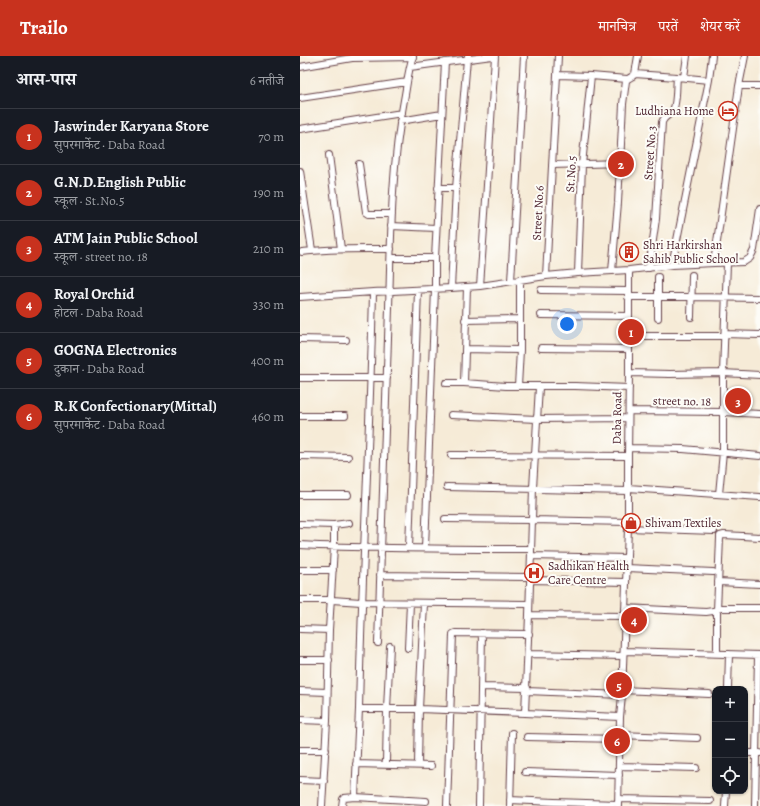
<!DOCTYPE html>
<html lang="hi">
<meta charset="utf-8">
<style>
:root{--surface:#171b24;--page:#20242c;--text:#f1f3f6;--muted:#9ea1a6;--line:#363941;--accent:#c8321e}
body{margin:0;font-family:Alegreya,"Noto Serif Devanagari",serif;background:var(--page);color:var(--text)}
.controls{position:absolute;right:12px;bottom:12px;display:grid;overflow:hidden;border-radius:8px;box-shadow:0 1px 3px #0004}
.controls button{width:36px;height:36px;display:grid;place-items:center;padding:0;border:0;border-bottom:1px solid var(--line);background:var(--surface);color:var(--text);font:20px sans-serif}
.you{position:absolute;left:267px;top:268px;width:14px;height:14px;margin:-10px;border:3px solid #fff;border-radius:50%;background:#1a73e8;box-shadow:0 0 0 6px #1a73e833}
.badge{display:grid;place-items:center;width:26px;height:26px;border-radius:50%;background:var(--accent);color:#fff;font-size:13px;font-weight:700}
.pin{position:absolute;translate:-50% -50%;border:2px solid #fff;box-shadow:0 1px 4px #0006}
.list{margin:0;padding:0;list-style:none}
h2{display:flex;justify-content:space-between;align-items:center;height:52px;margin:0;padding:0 16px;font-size:17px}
h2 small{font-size:13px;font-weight:400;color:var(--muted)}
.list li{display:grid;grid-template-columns:26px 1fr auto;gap:12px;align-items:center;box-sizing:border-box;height:56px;padding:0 16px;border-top:1px solid var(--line)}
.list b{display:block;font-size:15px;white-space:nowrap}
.list p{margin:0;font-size:13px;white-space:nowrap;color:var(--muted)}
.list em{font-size:13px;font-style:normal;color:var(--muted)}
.icon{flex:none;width:22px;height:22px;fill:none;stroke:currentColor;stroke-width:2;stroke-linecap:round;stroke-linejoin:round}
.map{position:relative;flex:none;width:460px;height:750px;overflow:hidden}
header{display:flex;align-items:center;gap:24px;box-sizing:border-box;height:56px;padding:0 20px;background:var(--accent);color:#fff}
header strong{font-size:19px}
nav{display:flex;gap:22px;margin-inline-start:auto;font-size:14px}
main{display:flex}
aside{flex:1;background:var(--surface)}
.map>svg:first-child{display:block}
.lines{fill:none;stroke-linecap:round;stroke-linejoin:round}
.minor-casing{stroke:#643e45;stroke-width:8}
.minor{stroke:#fff;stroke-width:6}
.labels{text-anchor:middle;stroke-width:4;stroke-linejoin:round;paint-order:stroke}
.poi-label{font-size:12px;fill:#4a1f2b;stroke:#fdfcf7;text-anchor:start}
.street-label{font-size:12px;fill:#4a1f2b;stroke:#fdfcf7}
</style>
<header>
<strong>Trailo</strong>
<nav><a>मानचित्र</a><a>परतें</a><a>शेयर करें</a></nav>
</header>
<main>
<aside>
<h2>आस-पास<small>6 नतीजे</small></h2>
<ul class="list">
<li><span class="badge">1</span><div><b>Jaswinder Karyana Store</b><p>सुपरमार्केट · Daba Road</p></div><em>70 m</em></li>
<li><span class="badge">2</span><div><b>G.N.D.English Public</b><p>स्कूल · St.No.5</p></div><em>190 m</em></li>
<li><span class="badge">3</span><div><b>ATM Jain Public School</b><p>स्कूल · street no. 18</p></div><em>210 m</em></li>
<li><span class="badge">4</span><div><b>Royal Orchid</b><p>होटल · Daba Road</p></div><em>330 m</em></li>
<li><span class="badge">5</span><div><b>GOGNA Electronics</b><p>दुकान · Daba Road</p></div><em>400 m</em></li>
<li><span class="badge">6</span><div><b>R.K Confectionary(Mittal)</b><p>सुपरमार्केट · Daba Road</p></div><em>460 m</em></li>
</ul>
</aside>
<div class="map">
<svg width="460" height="750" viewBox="0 0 460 750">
<rect width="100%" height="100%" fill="#fdfcf7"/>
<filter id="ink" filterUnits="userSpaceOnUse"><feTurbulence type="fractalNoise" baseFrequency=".025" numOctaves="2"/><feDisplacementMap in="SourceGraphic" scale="8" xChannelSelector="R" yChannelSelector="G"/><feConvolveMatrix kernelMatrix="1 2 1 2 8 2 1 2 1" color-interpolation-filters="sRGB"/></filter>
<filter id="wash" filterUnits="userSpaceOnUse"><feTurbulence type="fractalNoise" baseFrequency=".012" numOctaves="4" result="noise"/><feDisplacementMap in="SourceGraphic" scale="16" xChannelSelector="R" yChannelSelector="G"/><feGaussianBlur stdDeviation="0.9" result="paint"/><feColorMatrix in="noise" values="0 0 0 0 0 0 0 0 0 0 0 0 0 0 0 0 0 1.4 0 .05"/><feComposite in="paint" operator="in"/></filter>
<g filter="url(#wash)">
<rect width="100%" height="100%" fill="#f6ebd7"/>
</g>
<g filter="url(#ink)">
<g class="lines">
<g class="minor-casing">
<path id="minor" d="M445,0L439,30L414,207L444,206L450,202L454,194L460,153
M0,11L52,2L113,1
M110,11L192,0
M335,18L377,21
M257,19L258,0
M384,21L387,0
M439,30H459
M0,42L107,26
M100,65L142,58
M0,73L102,57
M29,99L41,193
M59,108L66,156L69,158H92
M252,109L320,107
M0,115L12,194
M138,132H156
M91,170L136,172
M2,196C31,192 61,193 91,193
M91,202H135
M372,209L414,207
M349,212L356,163L362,66C365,59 370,60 373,54C377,48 376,29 377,21L409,24
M312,215L318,147L323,48L326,25C328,21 332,22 335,18L338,0
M278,217L282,109L291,20
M246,220L257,19L291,20L327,23
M358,221V262
M211,225L224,0
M180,230L187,129L195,0
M151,232L156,132L167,3L168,0
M241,234L328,235
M73,236C70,375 62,514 59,653H119L225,657L229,559L233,432L239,331
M0,241L73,236L151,232L180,230L246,220L278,217L329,214L372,209L409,24L412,0
M328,241H392L460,242
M241,259L329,260
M391,261L392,219
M165,264L220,263
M424,278L460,279
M329,280H424
M0,283L46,284
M241,292L329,293
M165,293L220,294
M329,317L370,318L423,317L427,207
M0,322H87
M146,327H164L206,330H275L329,332
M164,327L167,231
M218,330L220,294V223
M329,355L423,356L460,358
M151,359L237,363L328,362
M0,360H45
M328,392L383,393L460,400
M151,399L328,400
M0,400L48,401
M147,431L328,435
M328,432L460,441
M419,438L423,396V317L460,319
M0,439H48
M145,463L232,464L328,466
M0,468L34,469L49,467
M328,472L414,475
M0,489C77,493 154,493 231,493
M109,492L118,234
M125,492L135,233V202L145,6
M231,500L327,502
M327,512L413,516
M0,514H33
M80,519L231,521
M230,524L326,526
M418,526L460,528
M0,544H32L61,546L229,548
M325,552L406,556L413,555L421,552H460
M229,559L325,560
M0,573L29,574
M78,587C82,475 86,363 89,252C91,182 91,112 104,44C107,29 108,14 113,0
M108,592L110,547
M324,595L460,599
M417,597V554L420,482V480L424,479L460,481
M228,598L323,600
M0,604H29
M181,631L227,632
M428,633L429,598
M322,634L409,638
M0,635L27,636
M227,635L322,639
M225,657L320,661
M0,664L27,665
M320,679L397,682
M227,681L320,683
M0,694H26
M445,697H460
M56,708L131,710
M86,708L87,653L90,590
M118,709L119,653L124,547
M320,710L396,712
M225,716L319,719
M0,724L24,725
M55,741L126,745
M319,743L410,745
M210,744L254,746L318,748
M22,750L27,665L29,574L34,491V469
M42,750L43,743L44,742L55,741L59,653
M147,750L153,578L155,577L229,578
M179,750L182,577
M210,750L212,677
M318,750L320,661L322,639L328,472V400L329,317V214
M425,750L426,735
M455,750L458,599"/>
</g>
<use href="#minor" class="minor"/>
</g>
</g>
<defs>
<g id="hotel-ring" transform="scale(1)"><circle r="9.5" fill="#fdfcf7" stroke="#c8321e" stroke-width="1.5"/><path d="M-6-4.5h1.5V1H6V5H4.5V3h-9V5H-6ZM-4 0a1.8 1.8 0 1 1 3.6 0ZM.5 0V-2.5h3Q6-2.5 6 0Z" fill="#c8321e"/></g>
<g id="building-ring" transform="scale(1)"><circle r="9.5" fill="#fdfcf7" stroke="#c8321e" stroke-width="1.5"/><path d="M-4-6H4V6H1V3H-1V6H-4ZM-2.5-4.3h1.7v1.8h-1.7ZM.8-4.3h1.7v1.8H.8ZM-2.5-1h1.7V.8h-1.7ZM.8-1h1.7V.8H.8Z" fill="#c8321e"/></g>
<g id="shop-ring" transform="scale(1)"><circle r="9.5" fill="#fdfcf7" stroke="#c8321e" stroke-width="1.5"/><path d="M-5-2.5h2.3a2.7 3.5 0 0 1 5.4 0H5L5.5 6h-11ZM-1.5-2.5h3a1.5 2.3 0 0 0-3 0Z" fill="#c8321e"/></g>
<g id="hospital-ring" transform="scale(1)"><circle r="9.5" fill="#fdfcf7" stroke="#c8321e" stroke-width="1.5"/><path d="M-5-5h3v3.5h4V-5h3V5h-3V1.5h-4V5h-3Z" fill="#c8321e"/></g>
</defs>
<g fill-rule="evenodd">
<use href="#hotel-ring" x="428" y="55"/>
<use href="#building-ring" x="329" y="196"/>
<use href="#shop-ring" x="331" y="467"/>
<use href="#hospital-ring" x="234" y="517"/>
</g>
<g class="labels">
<g class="poi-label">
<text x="414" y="59" text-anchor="end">Ludhiana Home</text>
<text x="343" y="193">Shri Harkirshan<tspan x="343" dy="14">Sahib Public School</tspan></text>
<text x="345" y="471">Shivam Textiles</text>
<text x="248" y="514">Sadhikan Health<tspan x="248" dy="14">Care Centre</tspan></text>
</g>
<g class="street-label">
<text transform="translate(350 97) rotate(-86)" y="4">Street No.3</text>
<text transform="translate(271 118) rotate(-87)" y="4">St.No.5</text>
<text transform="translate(238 157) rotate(-87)" y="4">Street No.6</text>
<text transform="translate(382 345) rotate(1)" y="4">street no. 18</text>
<text transform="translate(317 362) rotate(-89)" y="4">Daba Road</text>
</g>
</g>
</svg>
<div class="controls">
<button>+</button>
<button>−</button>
<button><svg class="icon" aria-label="locate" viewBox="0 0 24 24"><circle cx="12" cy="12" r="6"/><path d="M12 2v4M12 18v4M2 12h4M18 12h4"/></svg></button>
</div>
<div class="you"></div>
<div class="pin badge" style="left:331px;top:276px">1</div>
<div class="pin badge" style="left:321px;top:108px">2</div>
<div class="pin badge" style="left:438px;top:345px">3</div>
<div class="pin badge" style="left:334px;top:564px">4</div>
<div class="pin badge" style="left:319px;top:629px">5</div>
<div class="pin badge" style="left:317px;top:685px">6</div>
</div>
</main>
